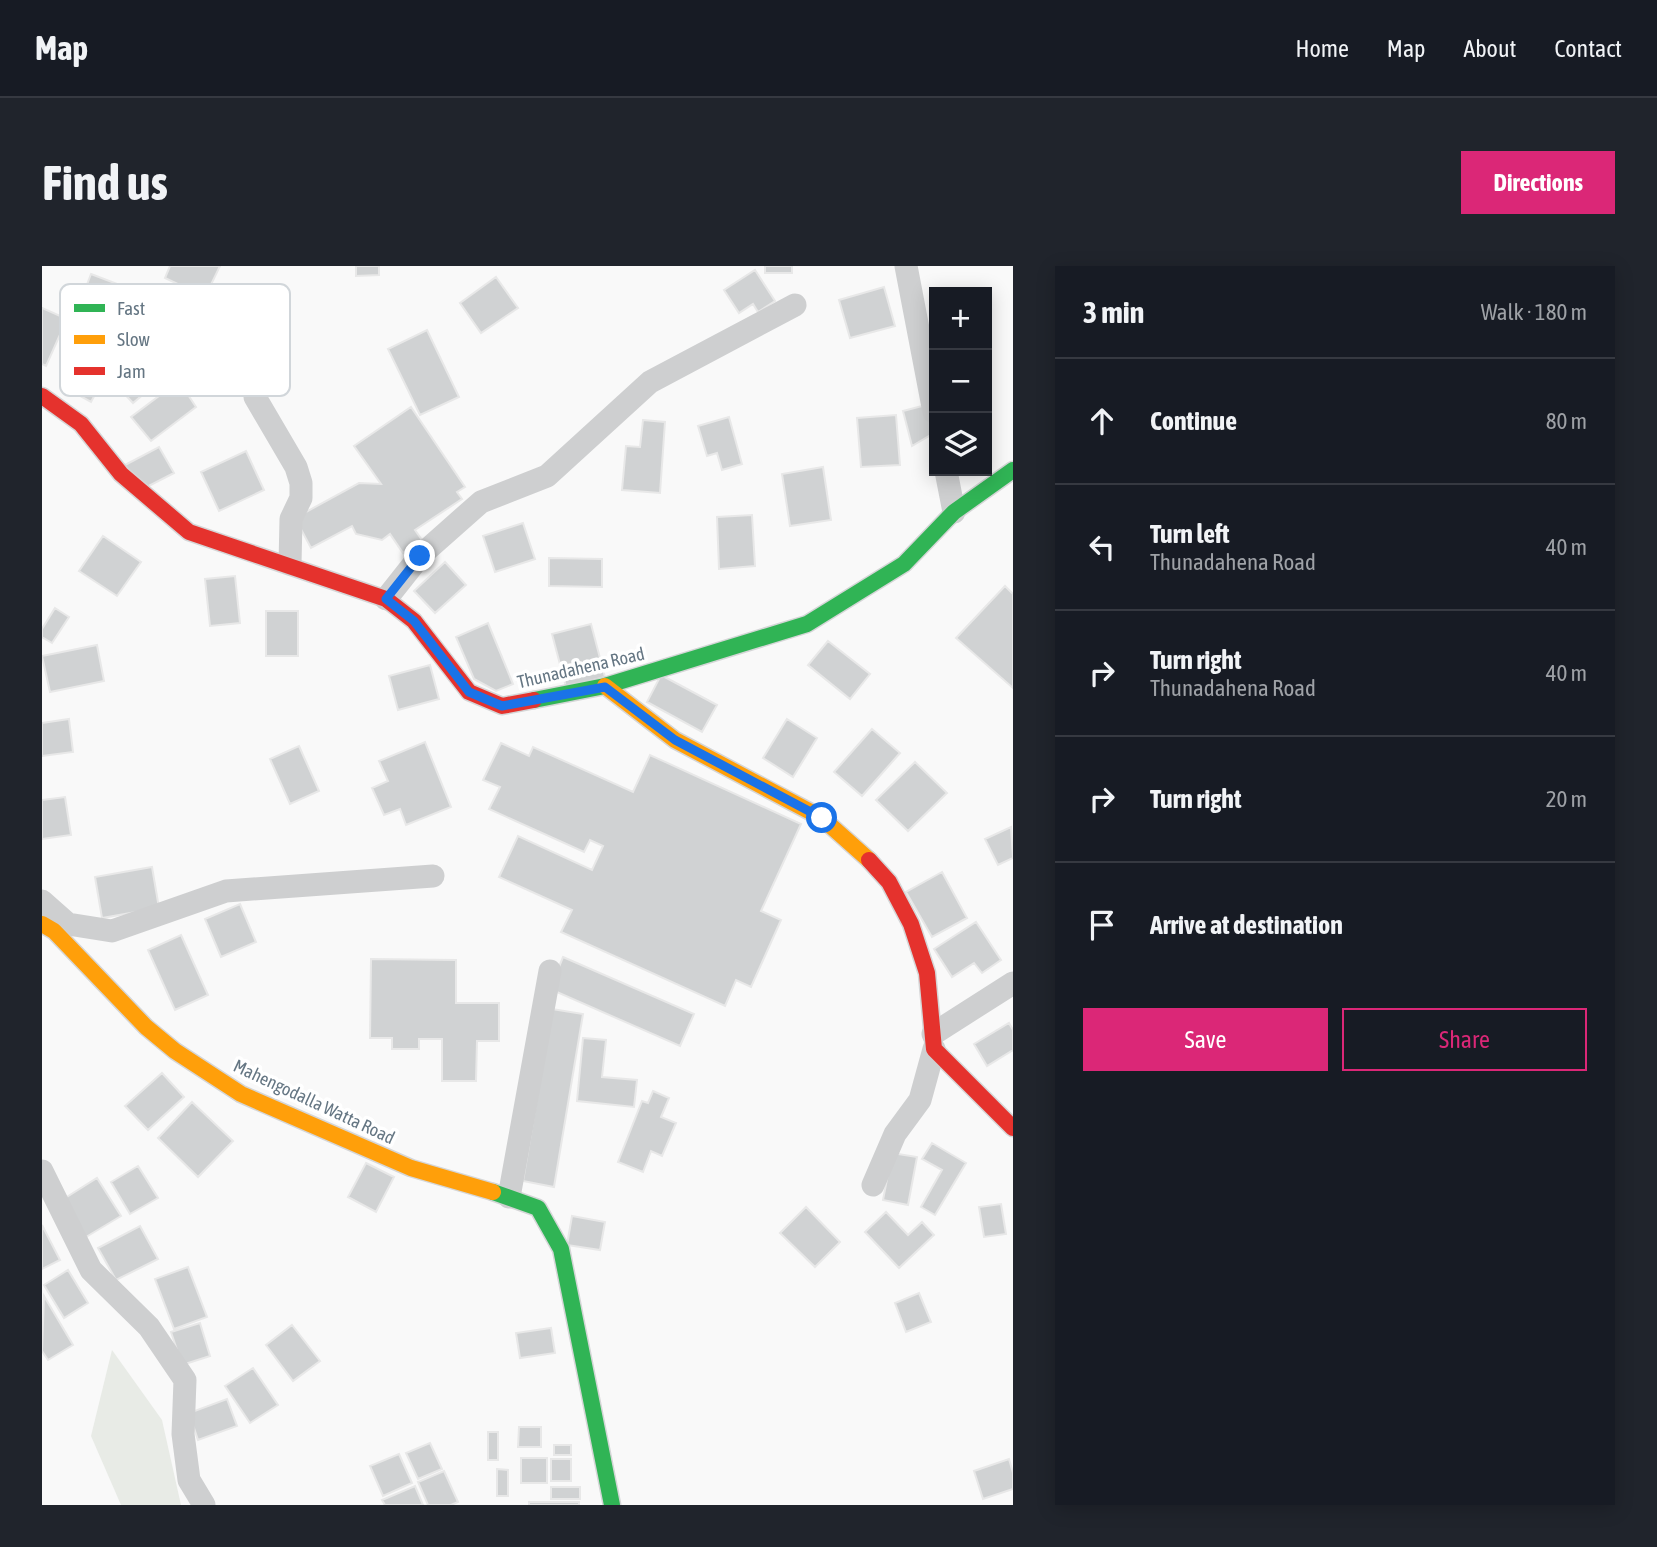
<!DOCTYPE html>
<meta charset="utf-8">
<style>
:root{--surface:#171b24;--page:#20242c;--text:#f1f3f6;--muted:#9ea1a6;--line:#363941;--accent:#db2777}
body{margin:0;font-family:"Asap Condensed",sans-serif;background:var(--page);color:var(--text)}
.controls{position:absolute;right:21px;top:21px;display:grid;overflow:hidden;border-radius:0px;box-shadow:0 4px 18px #0003}
.controls button{width:63px;height:63px;display:grid;place-items:center;padding:0;border:0;border-bottom:2px solid var(--line);background:var(--surface);color:var(--text);font:35px sans-serif}
.stop{position:absolute;width:21px;height:21px;margin:-16px;border:5px solid #1a73e8;border-radius:50%;background:#fff}
.stop.end{background:#1a73e8;border-color:#fff;box-shadow:0 2px 7px #0008}
.list{margin:0;padding:0;list-style:none}
h2{display:flex;justify-content:space-between;align-items:center;height:91px;margin:0;padding:0 28px;font-size:30px}
h2 small{font-size:23px;font-weight:400;color:var(--muted)}
.list li{display:grid;grid-template-columns:46px 1fr auto;gap:21px;align-items:center;box-sizing:border-box;height:126px;padding:0 28px;border-top:2px solid var(--line)}
.list b{display:block;font-size:26px;white-space:nowrap}
.list p{margin:0;font-size:23px;white-space:nowrap;color:var(--muted)}
.list em{font-size:23px;font-style:normal;color:var(--muted)}
.actions{display:flex;gap:14px;padding:21px 28px}
.actions a{flex:1;padding:16px 0;border:2px solid var(--accent);border-radius:0px;text-align:center;font-size:24px;color:var(--accent)}
.actions .main{background:var(--accent);color:#fff}
.icon{flex:none;width:38px;height:38px;fill:none;stroke:currentColor;stroke-width:2;stroke-linecap:round;stroke-linejoin:round}
.map{position:relative;flex:none;width:971px;height:1239px;overflow:hidden;border-radius:0px}
header{display:flex;align-items:center;gap:42px;box-sizing:border-box;height:98px;padding:0 35px;background:var(--surface);border-bottom:2px solid var(--line)}
header strong{font-size:33px}
nav{display:flex;gap:38px;margin-inline-start:auto;font-size:24px}
.intro{display:flex;align-items:center;justify-content:space-between;box-sizing:border-box;height:168px;padding:0 42px}
h1{margin:0;font-size:49px}
.button{padding:18px 32px;border-radius:0px;background:var(--accent);color:#fff;font-size:24px;font-weight:700}
main{display:flex;gap:42px;padding:0 42px}
aside{flex:1;background:var(--surface);border-radius:0px;box-shadow:0 4px 18px #0003}
.map>svg:first-child{display:block}
.green{fill:#e8ebe6}
.building{fill:#d0d2d3;stroke:#e8e8e8;stroke-width:2}
.lines{fill:none;stroke-linecap:round;stroke-linejoin:round}
.fast-casing{stroke:#d5d6d7;stroke-width:19}
.slow-casing{stroke:#d5d6d7;stroke-width:19}
.jam-casing{stroke:#d5d6d7;stroke-width:19}
.street{stroke:#cecfd0;stroke-width:23}
.fast{stroke:#30b455;stroke-width:16}
.slow{stroke:#ff9f0a;stroke-width:16}
.jam{stroke:#e5322d;stroke-width:16}
.route{stroke:#1a73e8;stroke-width:9}
.labels{text-anchor:middle;stroke-width:7;stroke-linejoin:round;paint-order:stroke}
.street-label{font-size:18px;fill:#657683;stroke:#fff}
.key{fill:#fff;stroke:#d1d6da;stroke-width:2}
.key-label{font-size:19px;fill:#657683}
</style>
<header>
<strong>Map</strong>
<nav><a>Home</a><a>Map</a><a>About</a><a>Contact</a></nav>
</header>
<div class="intro"><h1>Find us</h1><a class="button">Directions</a></div>
<main>
<div class="map">
<svg width="971" height="1239" viewBox="0 0 971 1239">
<rect width="100%" height="100%" fill="#f9f9f9"/>
<path class="green" d="M70,1084L120,1154L139,1239H79L49,1170Z"/>
<path class="building" d="M128,0H178L163,31L123,12Z
M314,0H337V9L314,10Z
M723,0H750V7H723Z
M713,4L733,35L716,46L711,38L697,47L682,24Z
M49,8L91,24L76,64L34,48Z
M454,11L476,42L439,67L418,37Z
M842,21L853,60L808,72L797,34Z
M0,42L25,53L4,100L0,98Z
M385,64L417,131L378,149L346,83Z
M116,90L129,105L91,137L78,123Z
M33,96L62,112L49,136L20,120Z
M137,115L154,141L109,175L89,151Z
M884,139L892,167L870,180L861,145Z
M369,141L423,221L415,226L420,233L373,264L380,274L361,287L348,268L340,274L314,268L310,260L269,282L253,252L317,217L339,218L312,180Z
M854,149L858,199L819,201L815,152Z
M687,151L700,198L680,204L675,187L665,190L656,160Z
M601,154L623,156L618,227L580,224L584,180L598,181Z
M117,181L132,207L99,224L83,199Z
M204,185L222,224L177,245L159,206Z
M781,201L789,254L748,260L740,208Z
M710,249L713,300L677,303L675,251Z
M481,257L493,293L453,306L441,270Z
M61,270L99,296L75,330L37,305Z
M507,292L560,293V321L507,320Z
M403,296L424,319L393,347L372,325Z
M193,310L198,357L168,360L163,313Z
M963,320L971,328V422L914,372Z
M13,342L27,351L10,377L0,371V363Z
M224,345H256V390H224Z
M446,357L471,418L454,425L432,413L414,371Z
M549,358L563,411L524,421L510,368Z
M786,375L828,408L808,433L766,399Z
M55,379L62,415L8,426L0,390Z
M388,399L397,433L356,444L347,410Z
M619,409L675,439L660,466L605,436Z
M27,453L31,486L0,490V457Z
M745,453L775,472L751,511L721,492Z
M830,463L858,487L820,530L792,506Z
M383,476L409,541L364,559L358,543L342,549L330,522L346,515L337,495Z
M459,477L487,490L491,481L591,526L608,489L759,558L719,645L739,654L709,721L694,714L683,740L519,666L530,644L457,611L476,570L550,604L561,580L548,574L542,586L447,543L458,521L441,514Z
M257,480L277,525L248,538L228,493Z
M873,496L905,527L866,565L834,534Z
M23,531L29,569L0,573V534Z
M969,561L971,592L956,599L943,573Z
M110,601L117,642L60,652L53,611Z
M900,606L925,652L890,671L864,626Z
M198,638L214,676L179,691L163,653Z
M934,656L959,694L940,707L932,697L910,711L892,683Z
M139,669L166,729L133,744L106,684Z
M521,691L652,748L638,780L508,723Z
M329,693L414,694V737H457V775H435L434,815H400V773H377V783H350V772H328Z
M510,743L541,748L512,921L481,915Z
M967,757L971,764V784L945,800L932,778Z
M541,772L564,774L560,811L595,814L592,841L535,835Z
M120,807L142,831L106,864L83,840Z
M611,825L627,832L619,851L634,857L620,890L609,885L601,906L576,896L600,835L606,837Z
M150,836L191,875L156,911L116,872Z
M890,877L924,897L893,949L879,941L900,904L880,893Z
M850,887L875,891L866,939L841,934Z
M324,897L352,911L334,946L306,931Z
M96,900L116,932L88,948L69,916Z
M55,912L79,950L44,971L20,934Z
M959,938L964,968L942,971L937,941Z
M764,941L798,976L773,1001L738,967Z
M844,946L866,969L880,956L892,969L857,1002L823,966Z
M530,950L563,956L558,984L525,979Z
M0,959L18,994L0,1003Z
M98,960L116,993L74,1014L56,982Z
M146,1001L165,1051L132,1063L113,1013Z
M26,1004L46,1037L22,1052L2,1019Z
M877,1027L889,1056L864,1066L853,1037Z
M2,1030L31,1079L6,1094L0,1085Z
M158,1057L168,1090L140,1099L129,1066Z
M250,1059L278,1095L251,1115L224,1079Z
M509,1062L513,1087L478,1092L474,1067Z
M211,1102L236,1139L208,1157L183,1120Z
M185,1133L195,1160L156,1174L147,1147Z
M477,1161H499V1181H476Z
M446,1166H456V1194H446Z
M388,1177L400,1203L376,1213L364,1187Z
M512,1179H529V1189H512Z
M357,1188L370,1217L341,1230L328,1200Z
M479,1192H505V1217H479Z
M509,1193H529V1215H509Z
M967,1193L971,1207V1223L941,1233L932,1205Z
M455,1203L466,1204V1230H455Z
M402,1205L416,1236L409,1239H386L376,1216Z
M373,1220L381,1239H343L340,1234Z
M509,1221H538V1233H509Z
M487,1236H537V1239H487Z"/>
<g class="lines">
<g class="fast-casing">
<path id="fast" d="M492,434L563,420L765,358L862,298L912,246L971,204
M451,926L496,942L519,983L570,1239"/>
</g>
<g class="slow-casing">
<path id="slow" d="M563,420L633,474L780,552L827,594
M0,658L12,665L104,761L133,785L199,828L369,902L451,926"/>
</g>
<g class="jam-casing">
<path id="jam" d="M0,130L39,158L79,208L147,266L344,333L372,355L427,426L460,440L492,434
M827,594L847,616L869,658L885,707L892,783L971,862"/>
</g>
<path class="street" d="M864,0L892,146
M213,131L254,201L259,217V232L249,253L248,298
M904,205L912,246
M344,333L378,290L439,236L505,210L608,116L753,39
M0,635L26,658L70,665L184,625L391,610
M891,768L971,717
M0,905L49,1004L107,1061L143,1114L141,1168L147,1214L162,1239
M831,919L853,868L878,834L892,783
M467,931L508,705"/>
<use href="#fast" class="fast"/>
<use href="#slow" class="slow"/>
<use href="#jam" class="jam"/>
</g>
<g class="lines">
<path class="route" d="M378,290L344,333L372,355L427,426L460,440L563,421L633,474L780,552"/>
</g>
<g class="labels">
<g class="street-label">
<text transform="translate(539 402) rotate(-13)" y="6">Thunadahena Road</text>
<text transform="translate(272 836) rotate(25)" y="6">Mahengodalla Watta Road</text>
</g>
</g>
<rect x="18" y="18" width="230" height="112" rx="10" class="key"/>
<rect x="32" y="38" width="31" height="8" fill="#30b455"/>
<rect x="32" y="69" width="31" height="9" fill="#ff9f0a"/>
<rect x="32" y="101" width="31" height="8" fill="#e5322d"/>
<g class="key-label">
<text x="75" y="49">Fast</text>
<text x="75" y="80">Slow</text>
<text x="75" y="112">Jam</text>
</g>
</svg>
<div class="controls">
<button>+</button>
<button>−</button>
<button><svg class="icon" aria-label="layers" viewBox="0 0 24 24"><path d="M12 4l9 5-9 5-9-5zM3 14l9 5 9-5"/></svg></button>
</div>
<div class="stop" style="left:780px;top:552px"></div>
<div class="stop end" style="left:378px;top:290px"></div>
</div>
<aside>
<h2>3 min<small>Walk · 180 m</small></h2>
<ul class="list">
<li><svg class="icon" aria-label="ahead" viewBox="0 0 24 24"><path d="M12 20V5M6 11l6-6 6 6"/></svg><div><b>Continue</b></div><em>80 m</em></li>
<li><svg class="icon" aria-label="left" viewBox="0 0 24 24"><path d="M17 20v-9H6M10 6l-5 5 5 5"/></svg><div><b>Turn left</b><p>Thunadahena Road</p></div><em>40 m</em></li>
<li><svg class="icon" aria-label="right" viewBox="0 0 24 24"><path d="M7 20v-9h11M14 6l5 5-5 5"/></svg><div><b>Turn right</b><p>Thunadahena Road</p></div><em>40 m</em></li>
<li><svg class="icon" aria-label="right" viewBox="0 0 24 24"><path d="M7 20v-9h11M14 6l5 5-5 5"/></svg><div><b>Turn right</b></div><em>20 m</em></li>
<li><svg class="icon" aria-label="arrive" viewBox="0 0 24 24"><path d="M6 21V4h12l-3 4 3 4H6"/></svg><div><b>Arrive at destination</b></div></li>
</ul>
<div class="actions"><a class="main">Save</a><a>Share</a></div>
</aside>
</main>
